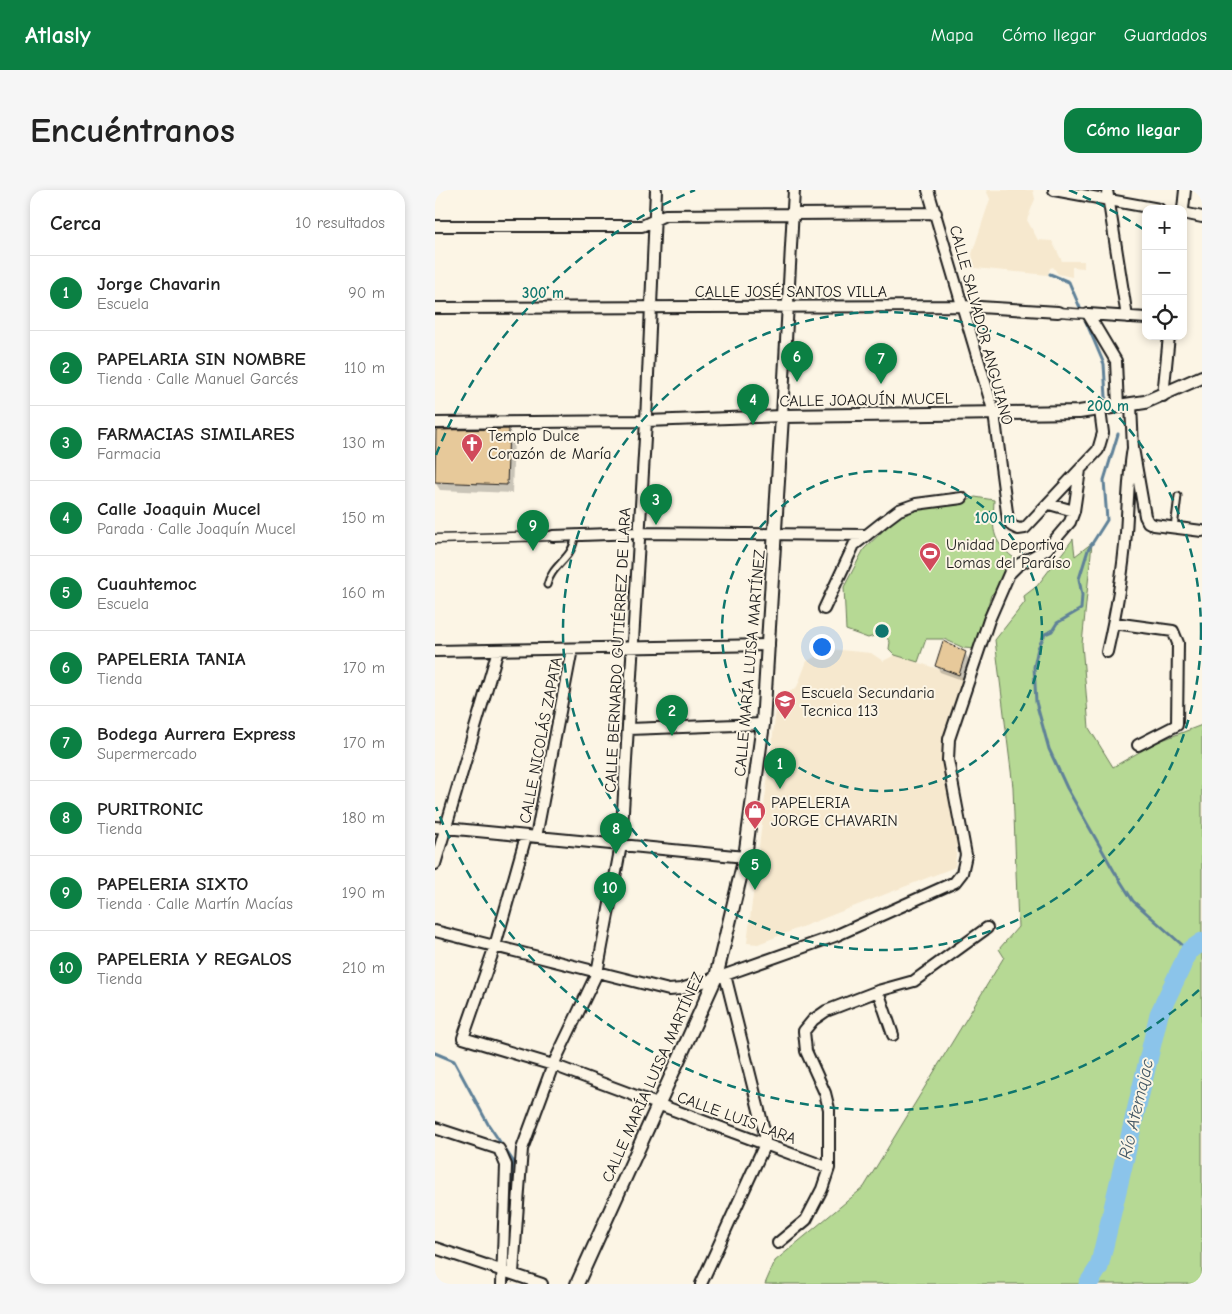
<!DOCTYPE html>
<html lang="es">
<meta charset="utf-8">
<style>
:root{--surface:#fff;--page:#f6f6f6;--text:#222;--muted:#767676;--line:#e0e0e0;--accent:#0b8043}
body{margin:0;font-family:"Comic Neue",sans-serif;background:var(--page);color:var(--text)}
.controls{position:absolute;right:15px;top:15px;display:grid;overflow:hidden;border-radius:10px;box-shadow:0 2px 8px #0003}
.controls button{width:45px;height:45px;display:grid;place-items:center;padding:0;border:0;border-bottom:1px solid var(--line);background:var(--surface);color:var(--text);font:25px sans-serif}
.you{position:absolute;left:386px;top:456px;width:18px;height:18px;margin:-12px;border:4px solid #fff;border-radius:50%;background:#1a73e8;box-shadow:0 0 0 8px #1a73e833}
.badge{display:grid;place-items:center;width:32px;height:32px;border-radius:50%;background:var(--accent);color:#fff;font-size:16px;font-weight:700}
.pin{position:absolute;translate:-50% -41px;filter:drop-shadow(0 1px 2px #0008)}
.pin::after{content:'';position:absolute;top:26px;width:18px;height:15px;background:inherit;clip-path:polygon(0 0,100% 0,50% 100%)}
.list{margin:0;padding:0;list-style:none}
h2{display:flex;justify-content:space-between;align-items:center;height:65px;margin:0;padding:0 20px;font-size:21px}
h2 small{font-size:16px;font-weight:400;color:var(--muted)}
.list li{display:grid;grid-template-columns:32px 1fr auto;gap:15px;align-items:center;box-sizing:border-box;height:75px;padding:0 20px;border-top:1px solid var(--line)}
.list b{display:block;font-size:19px;white-space:nowrap}
.list p{margin:0;font-size:16px;white-space:nowrap;color:var(--muted)}
.list em{font-size:16px;font-style:normal;color:var(--muted)}
.icon{flex:none;width:28px;height:28px;fill:none;stroke:currentColor;stroke-width:2;stroke-linecap:round;stroke-linejoin:round}
.map{position:relative;flex:none;width:767px;height:1094px;overflow:hidden;border-radius:15px}
header{display:flex;align-items:center;gap:30px;box-sizing:border-box;height:70px;padding:0 25px;background:var(--accent);color:#fff}
header strong{font-size:24px}
nav{display:flex;gap:28px;margin-inline-start:auto;font-size:18px}
.intro{display:flex;align-items:center;justify-content:space-between;box-sizing:border-box;height:120px;padding:0 30px}
h1{margin:0;font-size:35px}
.button{padding:12px 22px;border-radius:15px;background:var(--accent);color:#fff;font-size:18px;font-weight:700}
main{display:flex;gap:30px;padding:0 30px}
aside{flex:1;background:var(--surface);border-radius:15px;box-shadow:0 2px 8px #0003}
.map>svg:first-child{display:block}
.built{fill:#f6e8ce}
.green{fill:#b6d994;stroke:#697a58}
.shadow{fill:#0003}
.lines{fill:none;stroke-linecap:round;stroke-linejoin:round}
.stream{stroke:#5f8198;stroke-width:3}
.river{stroke:#8bc4ea;stroke-width:19}
.building{fill:#e7c99a;stroke:#1c1c1c}
.service-casing{stroke:#1c1c1c;stroke-width:9}
.pedestrian-casing{stroke:#1c1c1c;stroke-width:11}
.minor-casing{stroke:#1c1c1c;stroke-width:14}
.tertiary-casing{stroke:#1c1c1c;stroke-width:16}
.service{stroke:#fcf5e5;stroke-width:5}
.pedestrian{stroke:#fcf5e5;stroke-width:8}
.minor{stroke:#fcf5e5;stroke-width:10}
.tertiary{stroke:#fcf5e5;stroke-width:12}
.ring{fill:none;stroke:#0f766e;stroke-width:2.5;stroke-dasharray:9 6}
.labels{text-anchor:middle;stroke-width:4;stroke-linejoin:round;paint-order:stroke}
.street-label{font-size:16px;fill:#1c1c1c;stroke:#fcf5e5}
.poi-label{font-size:16px;fill:#1c1c1c;stroke:#fcf5e5;text-anchor:start}
.water-label{font-size:18px;font-style:italic;fill:#435764;stroke:#fcf5e5}
.centre{fill:#0f766e;stroke:#fcf5e5;stroke-width:2.5}
.ring-label{font-size:15px;text-anchor:middle;font-weight:bold;fill:#0f766e;stroke:#fcf5e5;stroke-width:4;stroke-linejoin:round;paint-order:stroke}
</style>
<header>
<strong>Atlasly</strong>
<nav><a>Mapa</a><a>Cómo llegar</a><a>Guardados</a></nav>
</header>
<div class="intro"><h1>Encuéntranos</h1><a class="button">Cómo llegar</a></div>
<main>
<aside>
<h2>Cerca<small>10 resultados</small></h2>
<ul class="list">
<li><span class="badge">1</span><div><b>Jorge Chavarin</b><p>Escuela</p></div><em>90 m</em></li>
<li><span class="badge">2</span><div><b>PAPELARIA SIN NOMBRE</b><p>Tienda · Calle Manuel Garcés</p></div><em>110 m</em></li>
<li><span class="badge">3</span><div><b>FARMACIAS SIMILARES</b><p>Farmacia</p></div><em>130 m</em></li>
<li><span class="badge">4</span><div><b>Calle Joaquin Mucel</b><p>Parada · Calle Joaquín Mucel</p></div><em>150 m</em></li>
<li><span class="badge">5</span><div><b>Cuauhtemoc</b><p>Escuela</p></div><em>160 m</em></li>
<li><span class="badge">6</span><div><b>PAPELERIA TANIA</b><p>Tienda</p></div><em>170 m</em></li>
<li><span class="badge">7</span><div><b>Bodega Aurrera Express</b><p>Supermercado</p></div><em>170 m</em></li>
<li><span class="badge">8</span><div><b>PURITRONIC</b><p>Tienda</p></div><em>180 m</em></li>
<li><span class="badge">9</span><div><b>PAPELERIA SIXTO</b><p>Tienda · Calle Martín Macías</p></div><em>190 m</em></li>
<li><span class="badge">10</span><div><b>PAPELERIA Y REGALOS</b><p>Tienda</p></div><em>210 m</em></li>
</ul>
</aside>
<div class="map">
<svg width="767" height="1094" viewBox="0 0 767 1094">
<rect width="100%" height="100%" fill="#fcf5e5"/>
<filter id="ink" filterUnits="userSpaceOnUse"><feTurbulence type="fractalNoise" baseFrequency=".02" numOctaves="2"/><feDisplacementMap in="SourceGraphic" scale="10" xChannelSelector="R" yChannelSelector="G"/><feConvolveMatrix kernelMatrix="1 2 1 2 8 2 1 2 1" color-interpolation-filters="sRGB"/></filter>
<g filter="url(#ink)">
<path class="built" d="M551,0H598L600,9L592,30L603,50L617,51L627,71H649V78L637,77V87L623,84L618,77L615,78L613,85L540,78L537,64L555,9Z
M387,454L395,459L436,463L448,471L460,465L531,488L508,552L522,654L520,677L323,754L312,753L342,512H348L351,503L362,497L372,471L382,466Z"/>
<path class="green" d="M540,307L559,310C558,338 555,350 579,368L566,396L556,405L540,459L529,458L509,449H491L483,472L460,465L454,459L455,452L448,443L433,448L411,440L409,397L429,359L470,320L530,312Z
M638,349L640,366L657,353L647,454L654,538L678,577L722,552L767,535V1094H330L340,1071L429,997L569,767L564,759L583,737L578,597L560,450L590,412L589,406L602,396Z"/>
<path class="shadow" d="M74,240L79,249L77,303L5,300L0,292L2,241Z
M530,463L534,470L527,490L505,482L502,476Z"/>
<g class="lines">
<path class="stream" d="M615,84L634,92L669,174L671,207
M683,244L669,290L672,330L653,360L644,389L647,405L646,419L622,433L617,441L610,444L603,458L599,477L601,512L614,559L632,598L679,681L698,711L754,761
M0,863L19,871L53,934L78,971L74,1028"/>
<path class="river" d="M653,1094L664,1077L724,824L754,761L767,752"/>
</g>
<path class="building" d="M74,239L72,295L0,292L1,240Z
M508,451L531,462L524,485L500,476Z"/>
<g class="lines">
<g class="service-casing">
<path id="service" d="M739,338L743,306
M112,395C117,374 139,368 140,346"/>
</g>
<g class="pedestrian-casing">
<path id="pedestrian" d="M623,122L653,124
M0,349L118,346"/>
</g>
<g class="minor-casing">
<path id="minor" d="M493,0L559,223L573,330L577,336L583,339L590,338L663,260L668,243L665,220
M619,0L724,19
M672,0L692,127
M748,19L750,0
M748,23L767,27
M0,36H207L230,25L501,23
M0,118L528,116L623,122
M653,124L681,171L683,217
M653,124L711,128
M728,206L734,146
M696,215L698,258L710,326L713,332L719,335L767,341
M0,233L211,231L347,226L359,0
M614,314L639,321
M118,346L203,343L432,345
M389,419L419,355L448,332L464,320L481,314L527,308
M679,433L738,441L743,453L742,535L703,555
M0,461L334,455
M672,462C681,423 688,383 691,343C693,314 693,287 698,258
M194,539L328,534
M0,637L310,667
M91,646L60,756L28,848L118,875L394,978
M101,647L137,459
M0,674L63,460
M0,741L234,800L246,799L290,785L400,746L520,692L527,683L531,665L513,570L514,549L554,430L574,384L583,375L612,359L635,332L639,321L645,280
M443,801L458,845
M0,938L64,959L71,975L67,1094
M343,1053L371,1030L387,999L394,978V919L390,903L371,861L369,841L378,830L391,821L443,801L479,791L552,738
M0,1058L107,1094
M78,1083L87,959L118,875L162,783L186,655L211,231L221,0
M266,1094L330,954V944L290,785"/>
</g>
<g class="tertiary-casing">
<path id="tertiary" d="M142,1094L281,787L310,667L328,534L347,226L644,222L710,212L767,187"/>
</g>
<use href="#service" class="service"/>
<use href="#pedestrian" class="pedestrian"/>
<use href="#minor" class="minor"/>
<use href="#tertiary" class="tertiary"/>
</g>
</g>
<g class="ring">
<circle cx="447" cy="441" r="160"/>
<circle cx="447" cy="441" r="319"/>
<path d="M764 800A479 479 0 0 1 1 617M1 265A479 479 0 0 1 260 0M634 0A479 479 0 0 1 708 39"/>
</g>
<defs>
<g id="church-pin" transform="scale(1.125)"><path d="M0 17L-7.5 6A9.5 9.5 0 1 1 7.5 6Z" fill="#d1495b" stroke="#fcf5e5"/><path d="M-1.2-6h2.4v3.5h3.3v2.4h-3.3V6h-2.4V-.1h-3.3v-2.4h3.3Z" fill="#fff"/></g>
<g id="stadium-pin" transform="scale(1.125)"><path d="M0 17L-7.5 6A9.5 9.5 0 1 1 7.5 6Z" fill="#d1495b" stroke="#fcf5e5"/><path d="M0-5a6.5 5 0 1 0 0 10a6.5 5 0 1 0 0-10ZM-3.5-1.8h7v3.6h-7Z" fill="#fff"/></g>
<g id="school-pin" transform="scale(1.125)"><path d="M0 17L-7.5 6A9.5 9.5 0 1 1 7.5 6Z" fill="#d1495b" stroke="#fcf5e5"/><path d="M0-5L7-2L0 1L-7-2ZM-4 1L0 2.5L4 1V4Q0 6-4 4Z" fill="#fff"/></g>
<g id="shop-pin" transform="scale(1.125)"><path d="M0 17L-7.5 6A9.5 9.5 0 1 1 7.5 6Z" fill="#d1495b" stroke="#fcf5e5"/><path d="M-5-2.5h2.3a2.7 3.5 0 0 1 5.4 0H5L5.5 6h-11ZM-1.5-2.5h3a1.5 2.3 0 0 0-3 0Z" fill="#fff"/></g>
</defs>
<g fill-rule="evenodd">
<use href="#church-pin" x="37" y="254"/>
<use href="#stadium-pin" x="495" y="363"/>
<use href="#school-pin" x="350" y="511"/>
<use href="#shop-pin" x="320" y="621"/>
</g>
<g class="labels">
<g class="street-label">
<text x="356" y="107">CALLE JOSÉ SANTOS VILLA</text>
<text transform="translate(547 135) rotate(75)" y="6">CALLE SALVADOR ANGUIANO</text>
<text transform="translate(431 209) rotate(-1)" y="6">CALLE JOAQUÍN MUCEL</text>
<text transform="translate(182 460) rotate(-87)" y="6">CALLE BERNARDO GUTIÉRREZ DE LARA</text>
<text transform="translate(314 473) rotate(-85)" y="6">CALLE MARÍA LUISA MARTÍNEZ</text>
<text transform="translate(105 550) rotate(-79)" y="6">CALLE NICOLÁS ZAPATA</text>
<text transform="translate(217 887) rotate(-66)" y="6">CALLE MARÍA LUISA MARTÍNEZ</text>
<text transform="translate(302 927) rotate(20)" y="6">CALLE LUIS LARA</text>
</g>
<g class="poi-label">
<text x="53" y="251">Templo Dulce<tspan x="53" dy="18">Corazón de María</tspan></text>
<text x="511" y="360">Unidad Deportiva<tspan x="511" dy="18">Lomas del Paraíso</tspan></text>
<text x="366" y="508">Escuela Secundaria<tspan x="366" dy="18">Tecnica 113</tspan></text>
<text x="336" y="618">PAPELERIA<tspan x="336" dy="18">JORGE CHAVARIN</tspan></text>
</g>
<g class="water-label">
<text transform="translate(701 919) rotate(-77)" y="6">Río Atemajac</text>
</g>
</g>
<circle cx="447" cy="441" r="8" class="centre"/>
<g class="ring-label">
<text x="108" y="108">300 m</text>
<text x="673" y="221">200 m</text>
<text x="560" y="333">100 m</text>
</g>
</svg>
<div class="controls">
<button>+</button>
<button>−</button>
<button><svg class="icon" aria-label="locate" viewBox="0 0 24 24"><circle cx="12" cy="12" r="6"/><path d="M12 2v4M12 18v4M2 12h4M18 12h4"/></svg></button>
</div>
<div class="you"></div>
<div class="pin badge" style="left:345px;top:599px">1</div>
<div class="pin badge" style="left:237px;top:546px">2</div>
<div class="pin badge" style="left:221px;top:335px">3</div>
<div class="pin badge" style="left:318px;top:235px">4</div>
<div class="pin badge" style="left:320px;top:700px">5</div>
<div class="pin badge" style="left:362px;top:192px">6</div>
<div class="pin badge" style="left:446px;top:194px">7</div>
<div class="pin badge" style="left:181px;top:664px">8</div>
<div class="pin badge" style="left:98px;top:361px">9</div>
<div class="pin badge" style="left:175px;top:723px">10</div>
</div>
</main>
